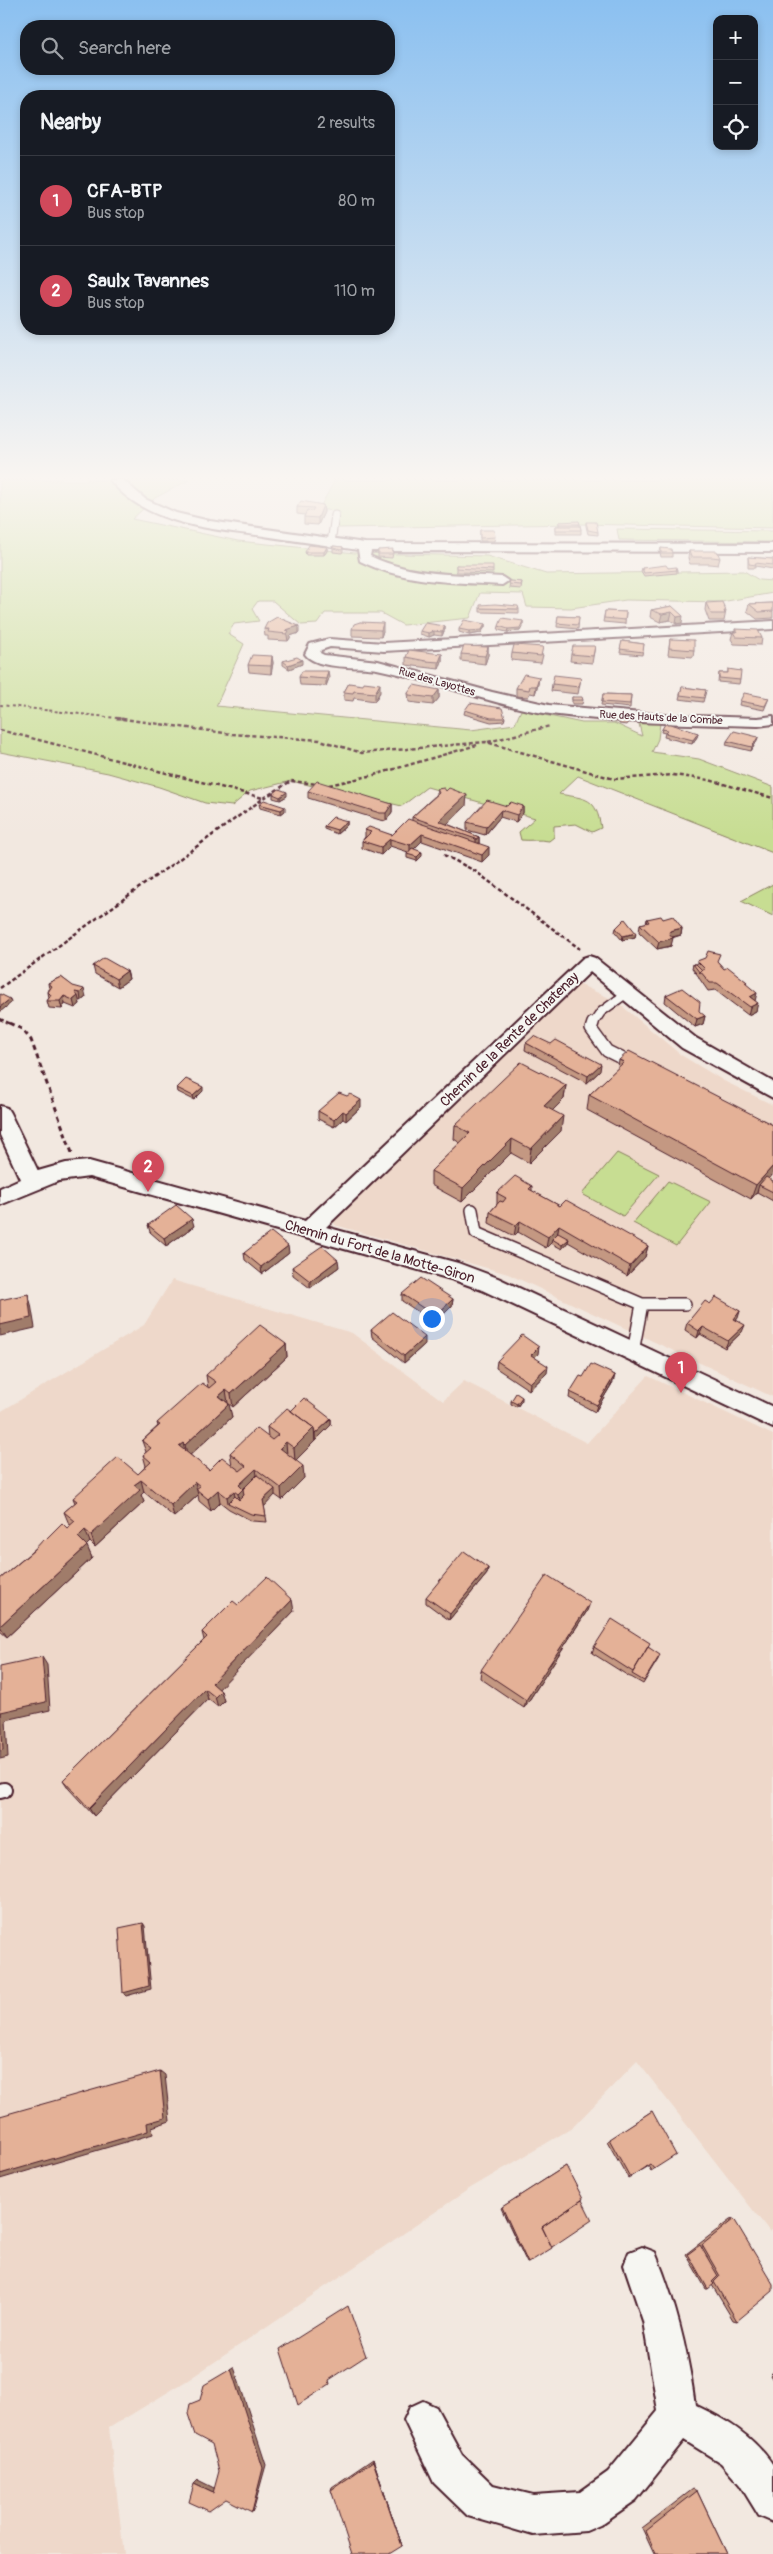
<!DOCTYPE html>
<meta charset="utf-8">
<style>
:root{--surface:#171b24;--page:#242831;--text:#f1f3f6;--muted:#9ea1a6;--line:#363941;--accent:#d1495b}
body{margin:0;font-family:Pangolin,sans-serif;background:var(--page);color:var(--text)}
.controls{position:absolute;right:15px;top:15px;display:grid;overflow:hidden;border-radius:10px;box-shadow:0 2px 8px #0003}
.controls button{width:45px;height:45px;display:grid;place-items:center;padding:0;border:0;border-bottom:1px solid var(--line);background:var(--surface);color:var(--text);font:25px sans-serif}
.you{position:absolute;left:431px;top:1318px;width:18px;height:18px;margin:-12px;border:4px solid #fff;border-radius:50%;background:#1a73e8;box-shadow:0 0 0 8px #1a73e833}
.badge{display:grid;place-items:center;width:32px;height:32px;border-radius:50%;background:var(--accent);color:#fff;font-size:16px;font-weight:700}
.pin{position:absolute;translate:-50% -41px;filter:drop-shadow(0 1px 2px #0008)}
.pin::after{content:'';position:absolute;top:26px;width:18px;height:15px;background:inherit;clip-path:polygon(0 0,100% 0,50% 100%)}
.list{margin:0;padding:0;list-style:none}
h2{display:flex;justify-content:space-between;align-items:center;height:65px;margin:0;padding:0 20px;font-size:21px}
h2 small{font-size:16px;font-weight:400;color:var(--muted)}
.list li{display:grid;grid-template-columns:32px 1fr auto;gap:15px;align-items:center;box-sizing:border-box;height:90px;padding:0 20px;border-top:1px solid var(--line)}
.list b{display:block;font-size:19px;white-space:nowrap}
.list p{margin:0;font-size:16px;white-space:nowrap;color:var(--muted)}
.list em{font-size:16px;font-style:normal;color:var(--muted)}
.icon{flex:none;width:28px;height:28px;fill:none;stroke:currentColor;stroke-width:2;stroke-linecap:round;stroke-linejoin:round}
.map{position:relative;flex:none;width:773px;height:2554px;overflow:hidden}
.search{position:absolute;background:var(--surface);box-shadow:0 2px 8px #0003;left:20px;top:20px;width:375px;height:55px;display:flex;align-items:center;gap:12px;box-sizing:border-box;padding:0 18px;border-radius:20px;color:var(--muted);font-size:19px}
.panel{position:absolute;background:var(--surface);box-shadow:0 2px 8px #0003;left:20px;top:90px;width:375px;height:245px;border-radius:20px}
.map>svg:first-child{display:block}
.built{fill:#eed8ca}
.green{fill:#c7dd92;stroke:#887e5e}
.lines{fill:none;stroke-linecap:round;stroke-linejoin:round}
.service-far3-casing{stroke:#4a1f2b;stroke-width:9}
.service-far2-casing{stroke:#4a1f2b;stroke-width:11}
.service-far1-casing{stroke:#4a1f2b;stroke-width:14}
.service-casing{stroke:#4a1f2b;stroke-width:18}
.minor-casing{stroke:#4a1f2b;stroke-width:4}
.path-far2{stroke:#4a1f2b;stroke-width:2;stroke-dasharray:3 2.5;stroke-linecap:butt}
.path-far1{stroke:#4a1f2b;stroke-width:2.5;stroke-dasharray:4 2.5;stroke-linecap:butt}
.path{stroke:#4a1f2b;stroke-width:3;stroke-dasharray:5 4;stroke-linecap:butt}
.service-far3{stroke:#f6f6f2;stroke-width:7}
.service-far2{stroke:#f6f6f2;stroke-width:8}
.service-far1{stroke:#f6f6f2;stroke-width:11}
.service{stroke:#f6f6f2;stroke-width:14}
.minor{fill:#f6f6f2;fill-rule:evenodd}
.wall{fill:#c49882;stroke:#4a1f2b}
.shaded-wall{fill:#a07c6a;stroke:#4a1f2b}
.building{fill:#e4b197;stroke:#4a1f2b}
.labels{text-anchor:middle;stroke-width:4;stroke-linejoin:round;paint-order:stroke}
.far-street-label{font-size:11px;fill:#4a1f2b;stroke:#f6f6f2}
.street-label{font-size:14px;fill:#4a1f2b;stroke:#f6f6f2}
</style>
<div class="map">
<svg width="773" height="2554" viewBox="0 0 773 2554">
<rect width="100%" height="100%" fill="#f2e8e0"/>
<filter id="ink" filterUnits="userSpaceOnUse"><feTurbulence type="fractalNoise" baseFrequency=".02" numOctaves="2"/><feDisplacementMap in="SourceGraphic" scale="10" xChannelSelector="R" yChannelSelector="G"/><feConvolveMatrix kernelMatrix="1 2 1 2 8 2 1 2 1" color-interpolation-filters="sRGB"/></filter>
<g filter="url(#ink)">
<path class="built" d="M574,982L616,1001L681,1055L724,1081L773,1105V1397L508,1274L335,1225L330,1214Z
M172,1280L352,1333L443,1401L464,1381L587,1443L648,1376L773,1435V2229L770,2232L637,2061L572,2128L469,2189L188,2380L109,2428L124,2554H0V1412L144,1325Z"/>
<path class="green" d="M0,480H189L155,498L132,519L238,541L355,553L487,556L546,574L744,571L759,580L773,581V593L721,602L626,600L571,608L527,607L523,594L480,593L470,618L403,625L381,613H325L317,624L301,625L273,601H258L252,609L259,621L234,624L228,634L244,644L216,706L471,730L515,724L521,710L582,723H614L642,736L639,724L660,723L658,739L652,752L699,759L773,787V853L578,776L559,794C587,799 596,797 601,828L592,832L576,824L554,826V837L549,841C538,839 531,841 521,840L519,832L535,818L427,787L402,806L291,781L250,791L232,806L205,803L159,787L108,773L0,752Z
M335,480H773V528L578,524L337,528L340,512L319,509Z
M617,529L773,531V542L619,540Z
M773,884V916L741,901Z
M617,1153L659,1174L623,1216L582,1194Z
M668,1181L711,1202L676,1246L633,1223Z"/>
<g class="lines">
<g class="service-far3-casing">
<path id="service-far3" d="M331,543L335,515"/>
</g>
<g class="service-far2-casing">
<path id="service-far2" d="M593,1024L601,1012L627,993"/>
</g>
<g class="service-far1-casing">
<path id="service-far1" d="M593,1023L591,1029L607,1051L635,1065
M472,1210L476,1233L642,1304L633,1352
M642,1304H685"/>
</g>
<g class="service-casing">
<path id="service" d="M0,1791L4,1790"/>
</g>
<g class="minor-casing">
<path id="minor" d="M110,480H123L145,499L176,513L210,521L365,543L773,544V552L371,551L370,556C411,576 457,574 502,577L508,581L502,585C453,582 404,583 360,561L358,550C327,545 295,541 264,536C211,529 146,525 110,480Z
M773,621V629L384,651L330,647L321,650L320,653L324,655L378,661L492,692L549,705L665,715L758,718L773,716V724L758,726C689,724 619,723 550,714C491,705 436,681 377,669C359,666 316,670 305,654L310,644L329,639L384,643Z
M589,956L595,958L696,1038L773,1082V1098L682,1048L590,972L326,1227L458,1263L498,1278L773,1407V1428L482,1290L454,1280L89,1177L59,1181L0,1205V1188L20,1179L0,1135V1106L7,1108L10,1113L38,1171L66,1163L89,1161L305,1221L583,958Z
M642,2247L655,2252C676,2302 688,2352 695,2405C727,2420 753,2436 773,2465V2522L759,2516L740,2485L721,2463L684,2440L636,2500L600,2525L586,2531L533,2535L468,2516L434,2483L404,2420L410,2407L423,2401L436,2407L462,2455L493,2485L533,2495L580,2492L608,2472L658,2411L643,2321L624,2265L629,2252Z"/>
</g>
<path class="path-far2" d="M0,705L125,719"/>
<path class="path-far1" d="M116,718L232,734L320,740L362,753L486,742L614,779L673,775L709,780L773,798
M0,730L263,798
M488,742L550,726
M329,785L374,775L477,745
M444,855L475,871L580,949
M0,988L264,798L291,781L318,784
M0,1019L11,1024"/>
<path class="path" d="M9,1023L22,1029L31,1040L72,1153"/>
<use href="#service-far3" class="service-far3"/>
<use href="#service-far2" class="service-far2"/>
<use href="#service-far1" class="service-far1"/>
<use href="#service" class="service"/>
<use href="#minor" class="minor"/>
</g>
<path class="wall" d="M323,505L324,512L318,525L304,524V517L305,515L297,514V507Z
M559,522L580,524L581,530V534H556V526H559Z
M586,522L598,532V535L588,534L586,526Z
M480,530L495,537L494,541H480Z
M333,546L343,547V551L342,553L333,552Z
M327,547V551L324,555H306L305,552Z
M661,548L672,553V557H661L660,552Z
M378,550L393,553L392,558L378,557Z
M689,551L720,558L718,565L710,564H690L688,558Z
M748,557L773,559V569L755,566V568H748Z
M456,565L493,570V573L456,572Z
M642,568H668L677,570V573L644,576L641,571Z
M510,581L522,582L521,589L509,588Z
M706,603L726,611L724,621H709L705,610Z
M773,603V618L757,619L747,611L749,604Z
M672,606L682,623L676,624L670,620L660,622L650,617L651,610Z
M480,608L519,609V613L480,612Z
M605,611L626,612L625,624L603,622Z
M558,616L579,617L578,629L557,627Z
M523,621V625L520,631L507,632L498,630L499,626Z
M360,622L383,631L381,637L352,636V629Z
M485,624V627L481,633L469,635L459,632V629Z
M445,626V629L442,636L434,635L429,637L420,634V631Z
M264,629L299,633L290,636V638L288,641L268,640V636H265Z
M735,629L762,638L761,645L734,644L731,639L733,632H735Z
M670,639L694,650L693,657L668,655Z
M622,641L644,644L642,655L620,653Z
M595,646L592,663L570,661L571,654Z
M488,647V655L485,664L461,661V654Z
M512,653L543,655L541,663L511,660Z
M442,654V661L439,669L406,665V657Z
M272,656L273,663L271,674L249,672L248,665Z
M283,661L302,664L289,669L283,665Z
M728,669L740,680L739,684L718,682L719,673H728Z
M299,677L329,678L326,686L300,685Z
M539,677L538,684L535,694L530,693L528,697L516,696V688Z
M581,678L578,694L551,691L552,684Z
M349,683L380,692L375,701L354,698L353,701L344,700V692Z
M682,687L706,690L703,702L679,699Z
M439,690V698L433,705L409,702L408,693Z
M603,694L631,695L630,708L601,705Z
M572,697L583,700L582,704H572Z
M769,698L764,710L739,705L740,701Z
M465,710L505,718L504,721L491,722L464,714Z
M628,717L627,725L619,724V720Z
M662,729L698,733L697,737L692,744L664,737L665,733L661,732Z
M758,737L757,741L751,751L726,745L727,741Z
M437,789L446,791L466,806L447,824L479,837V844L489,855L482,862L422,841L414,849L422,856L417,861L407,858V854L408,852L390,846L381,855L362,848V841L365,837V830L392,835L412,820V817L437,794Z
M308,791L392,804V812L386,821L380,820L308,798Z
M273,794L287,796L280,800L273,798Z
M259,804L285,811L281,814L260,808Z
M507,806H523V813L516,822L500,817L485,835L467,830V822Z
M347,821V825L337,834L324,829V826Z
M647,919H663L682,928L681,935L672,938L671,946L657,949L639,932L640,924L646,923Z
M616,928L636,933L635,937L622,940L615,932Z
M697,961L718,962L724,969L747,982L746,985L755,1001L756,1011L748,1015L715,990L708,991L699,978V977L692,968L693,964H697Z
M93,966L127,971L129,979L118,987L95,974Z
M61,977L86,997L81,1001H79L80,1004L75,1008L65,1004L62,1009L49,1008L47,1001L49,998L48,992L49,990L48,983Z
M666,995L705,1016L703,1024L695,1027L665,1002Z
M526,1043L600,1071L587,1083L525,1050Z
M619,1060L773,1125V1174L769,1179L773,1181V1201L757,1192L751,1199L587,1110L589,1095L618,1068Z
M566,1085L564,1099L552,1111L561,1131L529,1163L511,1153L462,1202L431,1185V1171L460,1143L454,1139L455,1125Z
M177,1088L203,1091L194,1100L178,1092Z
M361,1107L346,1121L343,1119L334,1127L318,1119V1111Z
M532,1186V1191L560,1206L648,1246L645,1257L627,1276L568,1242L562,1249L551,1243L546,1248L518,1232L514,1236L489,1223L490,1212L497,1204V1193Z
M148,1225L194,1226L166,1246L150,1232Z
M244,1253H289L262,1274L245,1260Z
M292,1267H339L310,1288L293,1275Z
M402,1294L453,1299L452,1306L435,1323L402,1301Z
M710,1304L740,1311L736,1320L742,1332L725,1348L700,1334L697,1338L685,1330L687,1323Z
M371,1330L425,1344L404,1363L372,1337Z
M286,1344L287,1357L233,1407L228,1403L232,1417L190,1455L209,1470L232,1465L230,1453L268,1437L267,1427L291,1411L331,1419V1425L296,1460L304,1478L282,1500L275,1495L264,1506L267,1522L252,1521L229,1509L220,1502L211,1511L199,1501L198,1495L174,1517L144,1492L141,1495L144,1502L95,1547L90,1542L86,1545L92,1558L7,1637L0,1631V1579L45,1540L67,1528L71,1525L69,1524L64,1512L75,1503L73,1498L138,1474L146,1466L143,1455L146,1452L142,1441L158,1426L157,1423L208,1388L206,1375Z
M538,1354L535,1357L547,1373L529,1390L496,1368L497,1361Z
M615,1375L613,1382L595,1412L569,1398L570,1392L583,1377Z
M522,1400L517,1407L511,1404V1401Z
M488,1568L487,1574L449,1620L426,1603V1597Z
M238,1605L294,1611L218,1689L221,1691L224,1701L218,1707L208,1699L94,1816L69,1789L63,1780L204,1640L202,1632Z
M587,1611L524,1708L480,1678L481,1670Z
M594,1647H648L659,1658L643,1684L631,1677H630L592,1653Z
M652,2111L654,2169L651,2171L648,2166L628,2178L607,2141Z
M566,2166L528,2263H527L501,2208Z
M734,2219L737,2321L733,2320L712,2285L708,2289H706L686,2254L730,2220Z
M773,2372V2380L770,2375Z
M373,2459L402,2546L331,2490L332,2487Z
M693,2489L697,2491L727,2554H654L642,2528Z"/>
<path class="shaded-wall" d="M323,505L324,512L318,525V518Z
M327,547V551L324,555V552Z
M672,612L670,620L660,622L662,614Z
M683,616L682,623L676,624L677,617Z
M523,621V625L520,631L507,632L508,629Z
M383,623V631L381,637V630Z
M485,624V627L481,633L469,635V631Z
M299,626V633L290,636V638L288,641L286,630Z
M445,626V629L442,636V632Z
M434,631V635L429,637V633Z
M488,647V655L485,664V656Z
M442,654V661L439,669V662Z
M272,656L273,663L271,674V666Z
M302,660V664L289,669L288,665Z
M328,671L329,678L326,686V679Z
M539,677L538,684L535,694L536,686Z
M380,684V692L375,701V693Z
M439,690V698L433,705V698Z
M698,733L697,737L692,744L693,740Z
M758,737L757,741L751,751L752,747Z
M287,792V796L280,800V797Z
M467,795L466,806L443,828L439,821Z
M392,804V812L386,821V813Z
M523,806V813L516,822L517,815Z
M285,807V811L281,814V810Z
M501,810L500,817L485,835L486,827Z
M347,821V825L337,834V830Z
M422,834V841L410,853V845Z
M479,837V848L476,851V839Z
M390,839V846L381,855V847Z
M489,847V855L482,862V855Z
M422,852V856L417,861V857Z
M682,928L681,935L668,938H673L671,946L657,949L659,942L669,933L670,931Z
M636,933L635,937L622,940L623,936Z
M127,971L129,979L118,987L116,979Z
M84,989L86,997L81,1001L80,993Z
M757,993L755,1001L750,997Z
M64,996L65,1004L62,1009L60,1001Z
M78,996L80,1004L75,1008L73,1000Z
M10,999L11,1003L0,1012V1007Z
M758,1003L756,1011L748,1015L750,1007Z
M705,1016L703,1024L695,1027L697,1019Z
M601,1064L600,1071L587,1083L588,1076Z
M566,1085L564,1099L542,1121L544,1106Z
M203,1087V1091L194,1100L193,1096Z
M361,1100V1107L346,1121V1113Z
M343,1111V1119L334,1127V1120Z
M563,1116L561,1131L529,1163L531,1149Z
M512,1139L511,1153L462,1202L463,1188Z
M773,1166V1174L762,1186L759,1185L757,1192L751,1199L756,1185Z
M192,1219L194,1226L166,1246L164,1238Z
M520,1221L518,1232L514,1236L516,1225Z
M559,1225L557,1236L552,1239L551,1243L546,1248L548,1237Z
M569,1239L568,1242L562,1249V1245Z
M288,1246L289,1253L262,1274L261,1267Z
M648,1246L645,1257L627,1276L630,1266Z
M338,1260L339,1267L310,1288V1281Z
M28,1294L31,1304L35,1328L0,1336V1325Z
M453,1299L452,1306L435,1323V1316Z
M740,1311L738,1318L732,1326L734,1319Z
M745,1325L742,1332L725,1348L728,1341Z
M703,1327L700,1334L697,1338L699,1331Z
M425,1337V1344L404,1363V1356Z
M286,1344L287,1357L233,1407L231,1394Z
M539,1347L538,1354L530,1362L531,1355Z
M548,1366L547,1373L529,1390L530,1383Z
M615,1375L613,1382L595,1412L597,1405Z
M226,1390L228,1403L219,1396Z
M522,1397V1400L517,1407V1404Z
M229,1404L232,1417L188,1457L185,1445Z
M331,1419V1425L315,1441V1434Z
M314,1428L315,1441L295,1461L294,1448Z
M286,1442L287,1455L280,1448Z
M183,1443L186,1456L179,1446Z
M303,1466L304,1478L282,1500L281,1488Z
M256,1469L258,1481L240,1506L238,1494L239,1485Z
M141,1480L144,1492L141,1495L144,1502L95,1547L91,1535L134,1485Z
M195,1482L198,1495L174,1517L171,1505Z
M275,1489V1495L264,1507L263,1500Z
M218,1490L220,1502L211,1511L208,1499Z
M234,1491L236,1503H228L227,1497Z
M85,1530L90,1542L83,1549L78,1537Z
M87,1546L92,1558L7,1637L0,1626Z
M488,1568L487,1574L449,1620L450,1614Z
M292,1600L294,1611L215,1693L212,1683Z
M590,1603L587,1611L524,1708L526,1700Z
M42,1657L47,1665L50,1710L6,1720L8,1757L0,1759L1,1712Z
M205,1689L208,1699L94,1816L89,1808Z
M221,1691L224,1701L218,1707L215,1697Z
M143,1923L145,1926L151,1989L126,1996L123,1993Z
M160,2071L165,2075L170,2121L152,2127L153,2134L0,2179V2174L147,2123Z
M234,2367L266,2465L254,2508L252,2512L231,2369Z
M373,2459L402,2546L373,2461Z
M198,2480L216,2489L213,2493L194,2484Z"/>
<path class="building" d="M301,501L323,505L318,518L304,517L307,510L312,511L314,508L297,507Z
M579,521L580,524H559V522Z
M586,522H596L598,532L588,530Z
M556,526H580L581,530H556Z
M480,530H494L495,537L480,538Z
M309,545L327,547L324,552H305Z
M333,546L343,547L342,550L333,548Z
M661,548L671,549L672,553H661Z
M393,549L392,554H378V550Z
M689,551H717L720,558L712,557H691Z
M748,557L773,559V565L755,563L756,565L749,564Z
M456,565H493V570L456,568Z
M666,565L668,568L676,567L677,570L644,573L642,568Z
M510,581L522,582L521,585L509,584Z
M722,602L726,611H724L725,614H711L706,603Z
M773,603V611L759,612L749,604Z
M495,604L518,606L519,609L480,608V605Z
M672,606L683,616L677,617L672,612L662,614L651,610Z
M605,611L626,612L625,620L604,618Z
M558,616L579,617L578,625L557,623Z
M277,617L299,626L286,630L289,631L287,634L268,632L269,629H264L267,623Z
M502,618L523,621L520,628L508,629L499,626Z
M464,620L485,624L482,630L469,631L459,629Z
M360,622L383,623L381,630L352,629L354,624Z
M425,623L445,626L442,632L434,631L429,633L420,631Z
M735,629L758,630L762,638L736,637L733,632H737Z
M670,639L694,640V650L669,648Z
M622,641L644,644L643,652L620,649Z
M514,645L543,647L541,656L512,653Z
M464,646L488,647L485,656L461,654Z
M573,646H595L593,656L571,654Z
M409,650L442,654L439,662L426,661L406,657Z
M252,655L272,656L271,666L248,665Z
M297,657L302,660L288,665L283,661Z
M728,669L741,671L740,680L719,678V673H728Z
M302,671H328L326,679L299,677Z
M524,674L539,677L536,686H530L529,690L516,688Z
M554,675L581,678L579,687L552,684Z
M364,682L380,684L375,693L354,691L353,693L344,692L349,683L363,685Z
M414,685L439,690L433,698L409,695L408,693Z
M682,687L706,690L704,698L680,695Z
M744,693L769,698L765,706L740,701Z
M603,694L631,695L630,704L602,702Z
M572,697H582L583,700H572Z
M470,703L502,708L505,718H491L465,710Z
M620,716L628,717L627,721L620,720Z
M665,724H671L698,733L693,740L665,733L668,730L662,729Z
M734,731L758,737L752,747L727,741Z
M317,781L392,804L386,813H380L308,791Z
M444,788L446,791L449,788L467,795L439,821L479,837L476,839L412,817L439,793L437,789Z
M279,789L287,792L280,797L273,794Z
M264,800L285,807L281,810L259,804Z
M487,800L507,806L511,802L523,806L517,815L501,810L486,827L467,822Z
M333,817L347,821L337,830L324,826Z
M408,819L489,847L482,855L422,834L410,845L390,839L381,847L362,841L371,832L365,830L369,827L392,835Z
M412,848L422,852L417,857L407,854Z
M661,916L663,919L673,916L682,928L670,931L669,933L673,938L659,942L640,924L649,922L647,919Z
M625,919L636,933L623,936L616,928Z
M708,951L720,954L717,961L724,969L728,967L747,982L745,983L757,993L750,997L758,1003L750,1007L717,983H710L700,971L705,969L697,961L705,958Z
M104,958L127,971L116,979L93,966Z
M693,964H696L702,970L700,971V973Z
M61,977L73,986L84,989L80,993L75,992L78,996L73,1000L64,996L60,1001H47L51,995L48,992L52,986L48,983Z
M682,988L700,1002L699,1011L705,1016L697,1019L666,995Z
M0,994L10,999L0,1007Z
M534,1036L551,1044L556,1040L601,1064L588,1076L526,1043Z
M629,1051L773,1125V1166L756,1185L589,1095L624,1062L619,1060Z
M521,1062L566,1085L544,1106L563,1116L531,1149L512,1139L463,1188L431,1171L470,1133L455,1125Z
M186,1079L203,1087L193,1096L177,1088Z
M339,1093L347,1096L350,1094L361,1100L346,1113L343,1111L334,1120L318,1111Z
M515,1176L532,1186L529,1189L560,1206L566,1200L648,1246L630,1266L559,1225L548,1237L520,1221L516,1225L490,1212L500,1201L503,1202L506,1198L497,1193Z
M766,1177L773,1181V1192L759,1185Z
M176,1205L192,1219L164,1238L148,1225Z
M271,1232L288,1246L261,1267L244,1253Z
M558,1233L569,1239L562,1245L552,1239Z
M322,1246L338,1260L310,1281L292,1267Z
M421,1278L453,1299L435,1316L402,1294Z
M28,1294L31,1318L0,1325V1300Z
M716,1297L740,1311L734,1319L745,1325L728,1341L703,1327L699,1331L687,1323L705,1301L710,1304Z
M392,1312L425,1337L404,1356L371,1330Z
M260,1325L286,1344L231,1394L226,1390L219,1396L229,1404L185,1445L183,1443L179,1446L209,1470L222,1457L240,1471L246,1466L230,1453L256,1428L272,1440L278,1435L267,1427L287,1408L314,1428L294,1448L286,1442L280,1448L303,1466L281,1488L256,1469L239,1485L243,1489L238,1494L234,1491L227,1497L218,1490L208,1499L196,1489L200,1486L195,1482L171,1505L141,1480L134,1485L140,1490L91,1535L85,1530L78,1537L87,1546L0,1626V1579L34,1550L44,1539L45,1540L62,1523L67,1528L75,1521L64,1512L77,1501L73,1498L118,1457L138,1474L151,1462L143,1455L151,1448L142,1441L160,1425L157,1423L202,1383L209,1388L216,1382L206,1375Z
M522,1335L539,1347L531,1355L548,1366L530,1383L497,1361Z
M591,1364L615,1375L597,1405L570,1392L580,1376L583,1377Z
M516,1393L522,1397L517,1404L511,1401Z
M304,1398L331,1419L315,1434L314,1428L291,1411Z
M257,1475L275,1489L263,1500L266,1516L251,1514L228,1503L235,1496L239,1500L244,1495L243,1489Z
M464,1551L488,1568L450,1614L426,1597Z
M547,1575L590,1603L526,1700L481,1670Z
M267,1577L292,1600L212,1683L221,1691L215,1697L205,1689L89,1808L63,1780L207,1637L202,1632L233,1601L238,1605Z
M612,1619L650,1643L633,1672L594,1647Z
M648,1647L660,1655L644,1681L632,1674Z
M42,1657L46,1702L1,1712L3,1750L0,1751V1666Z
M143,1923L149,1986L123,1993L119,1928Z
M160,2071L165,2118L147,2123L148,2131L0,2174V2116Z
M652,2111L676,2155L654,2169L650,2164L630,2177L609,2139Z
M566,2166L583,2199L542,2227L552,2248L528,2263L502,2207Z
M582,2200L592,2220L552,2247L542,2227Z
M734,2219L773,2284V2291L737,2321L714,2282L720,2276L702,2245Z
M700,2245L718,2276L712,2282L714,2284L708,2289L688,2254Z
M348,2306L366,2356L329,2380L330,2384L298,2405L280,2349Z
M231,2369L263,2468L252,2512L226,2499L209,2511L189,2502L194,2484L213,2493L219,2471L212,2444L195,2435L188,2414L190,2404L200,2400L204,2385Z
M373,2461L402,2546L389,2554H352L331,2490Z
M697,2491L727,2554H656L646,2531Z"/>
</g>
<linearGradient id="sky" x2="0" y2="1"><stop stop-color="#8bc0f0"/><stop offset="0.57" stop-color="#f9f5f1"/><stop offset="1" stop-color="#f9f5f1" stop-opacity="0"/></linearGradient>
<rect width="773" height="838" fill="url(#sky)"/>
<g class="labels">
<g class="far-street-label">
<text transform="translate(437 681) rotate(16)" y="4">Rue des Layottes</text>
<text transform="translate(661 717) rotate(3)" y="4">Rue des Hauts de la Combe</text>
</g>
<g class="street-label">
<text transform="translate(509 1039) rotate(-44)" y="5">Chemin de la Rente de Chatenay</text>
<text transform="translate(380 1251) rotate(16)" y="5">Chemin du Fort de la Motte-Giron</text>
</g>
</g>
</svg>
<div class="controls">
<button>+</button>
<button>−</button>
<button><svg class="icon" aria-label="locate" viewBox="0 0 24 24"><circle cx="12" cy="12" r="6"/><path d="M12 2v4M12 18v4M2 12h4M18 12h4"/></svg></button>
</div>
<div class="you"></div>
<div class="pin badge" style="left:681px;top:1393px">1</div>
<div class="pin badge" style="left:148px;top:1192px">2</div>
<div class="search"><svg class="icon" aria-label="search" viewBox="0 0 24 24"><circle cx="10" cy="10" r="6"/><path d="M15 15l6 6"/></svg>Search here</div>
<section class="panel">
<h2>Nearby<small>2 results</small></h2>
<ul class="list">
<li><span class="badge">1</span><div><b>CFA-BTP</b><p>Bus stop</p></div><em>80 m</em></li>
<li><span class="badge">2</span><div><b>Saulx Tavannes</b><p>Bus stop</p></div><em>110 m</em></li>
</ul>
</section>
</div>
